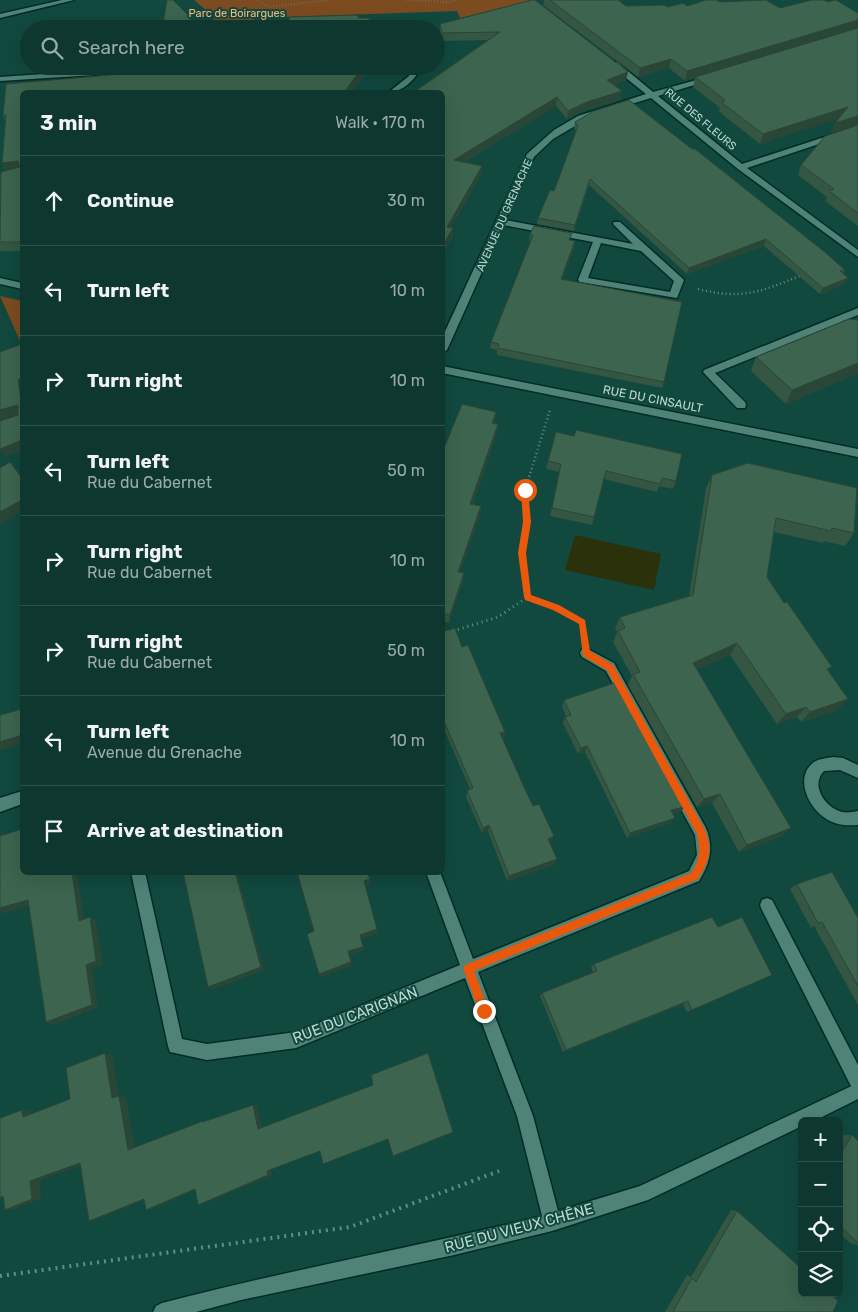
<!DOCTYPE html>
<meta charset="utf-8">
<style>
:root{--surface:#0d372f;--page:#163f37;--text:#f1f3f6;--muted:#9aacaa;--line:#2d514b}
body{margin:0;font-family:Rubik,sans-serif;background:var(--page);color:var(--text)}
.controls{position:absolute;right:15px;bottom:15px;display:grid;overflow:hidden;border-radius:8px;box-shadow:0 5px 20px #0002}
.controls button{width:45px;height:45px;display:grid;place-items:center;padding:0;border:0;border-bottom:1px solid var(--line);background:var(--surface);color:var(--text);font:25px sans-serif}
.stop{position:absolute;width:15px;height:15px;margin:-11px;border:4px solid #ea580c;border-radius:50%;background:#fff}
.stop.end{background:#ea580c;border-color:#fff;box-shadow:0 1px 5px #0008}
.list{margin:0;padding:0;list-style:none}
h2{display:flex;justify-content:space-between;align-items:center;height:65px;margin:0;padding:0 20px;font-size:21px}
h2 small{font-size:16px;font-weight:400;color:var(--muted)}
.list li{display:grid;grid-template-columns:32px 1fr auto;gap:15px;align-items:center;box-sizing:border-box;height:90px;padding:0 20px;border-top:1px solid var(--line)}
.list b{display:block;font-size:19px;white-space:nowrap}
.list p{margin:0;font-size:16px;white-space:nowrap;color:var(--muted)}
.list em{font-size:16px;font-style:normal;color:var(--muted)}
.icon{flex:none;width:28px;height:28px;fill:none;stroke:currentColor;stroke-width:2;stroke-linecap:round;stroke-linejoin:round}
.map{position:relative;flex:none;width:858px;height:1312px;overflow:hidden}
.search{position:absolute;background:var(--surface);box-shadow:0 5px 20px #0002;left:20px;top:20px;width:425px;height:55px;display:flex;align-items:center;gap:12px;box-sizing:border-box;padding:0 18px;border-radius:28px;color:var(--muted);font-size:19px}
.panel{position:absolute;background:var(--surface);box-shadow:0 5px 20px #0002;left:20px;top:90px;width:425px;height:785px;border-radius:8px}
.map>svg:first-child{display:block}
.green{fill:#7c4b20}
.water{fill:#2a310b}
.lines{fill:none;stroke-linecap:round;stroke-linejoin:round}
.lane-casing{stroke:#022d26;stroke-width:3}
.street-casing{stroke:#022d26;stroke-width:3}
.path-far3{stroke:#638d85;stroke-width:2;stroke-dasharray:0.5 2.5;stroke-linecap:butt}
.path-far2{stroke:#638d85;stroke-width:2.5;stroke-dasharray:1 3;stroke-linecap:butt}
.path-far1{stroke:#638d85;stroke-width:3;stroke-dasharray:1 4;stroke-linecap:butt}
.path{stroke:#638d85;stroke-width:4;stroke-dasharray:2 5;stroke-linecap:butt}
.lane{fill:#508378;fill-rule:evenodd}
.street{fill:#508378;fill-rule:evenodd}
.wall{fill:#345643}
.shaded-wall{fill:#2a4637}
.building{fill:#3c644e;stroke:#2a4637}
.route{fill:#ea580c}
.labels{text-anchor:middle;stroke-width:4;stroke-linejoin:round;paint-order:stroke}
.far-park-label{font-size:11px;fill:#fbb781;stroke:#11493f}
.far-street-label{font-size:11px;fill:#bfd9d2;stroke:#11493f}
.street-label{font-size:12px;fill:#bfd9d2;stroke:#11493f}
.near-street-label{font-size:15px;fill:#bfd9d2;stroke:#11493f}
</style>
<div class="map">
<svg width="858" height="1312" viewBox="0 0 858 1312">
<rect width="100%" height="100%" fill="#11493f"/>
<path class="green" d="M194,0H534L460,18L457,11L255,18L253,25L206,27L215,18Z
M0,296L22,301V340L20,341Z"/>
<path class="water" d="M575,535L661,554L654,590L565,570Z"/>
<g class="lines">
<g class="lane-casing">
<path id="lane" d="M858,308V315L715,373L745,402L746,405L745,408H737L703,372L704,370Z
M833,757L843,758L858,765V778L840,770L824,771C810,785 825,808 842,812C847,813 853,812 858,811V825C846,826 835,825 825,818C808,807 794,777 814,762C819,759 827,758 833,757Z
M767,898L772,900L858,1065V1090L852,1088L762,910L760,905L762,900Z"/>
</g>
<g class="street-casing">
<path id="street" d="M62,0H74L0,18V14Z
M611,62H617L653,92L711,76V80L658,96L742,164L858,126V131L747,168L858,250V257L738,169L651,98L592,116L553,139L534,157L505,220L633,244L613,224L614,222H620L682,278L684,280L677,298L580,282L578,280L593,242L503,225L447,350L442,353V338L527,154L554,130L578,116L646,94L611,66ZM601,243L641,251L674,281L670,292L588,278Z
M161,66H210L206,68L0,81V77Z
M411,66H419L420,69C414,81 402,92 389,92L409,76L412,69Z
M22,172V177L0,181V175Z
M0,278L22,283V289L0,284Z
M442,366L858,449V457L442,373Z
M586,648L614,663L706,828C714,848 710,863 699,881L478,972L533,1116L558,1211L640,1186L858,1083V1099L814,1121H802V1126L648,1200L552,1231L454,1255L241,1300L196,1312H153L156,1306L162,1303C288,1270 416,1247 542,1216L517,1116L465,978L296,1048L207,1060L170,1052L168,1046L131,872H145L182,1039L207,1044L296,1032L460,965L426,872H440L473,959L689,871L697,855L695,835L606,671L582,657L580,653L582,649Z
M22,791V804L0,812V798Z"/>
</g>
<path class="path-far3" d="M257,0L269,7L330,0
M407,0L451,2L456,0"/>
<path class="path-far2" d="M698,289C742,300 761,292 802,275
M526,500L525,490L550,410"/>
<path class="path-far1" d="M526,499L527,522L522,553L528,597
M453,631L498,617L528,597L556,608L583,623L584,633"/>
<path class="path" d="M0,1276L350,1227L499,1171"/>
<use href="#lane" class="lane"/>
<use href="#street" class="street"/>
</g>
<path class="wall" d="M532,0L628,72L626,80L614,85L622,91L620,100L585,110L567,119L556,106L464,162L482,166L481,175L451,227L453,228V236L442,255V92L488,40L442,41L440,33V24Z
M544,0H618L626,6L668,7L720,2L780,8L827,2L858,13V226L825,201L827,197L798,175L801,165L855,126L831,133L839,118L760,144L723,115L719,111L720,108L693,87L695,78L685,81L669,68L638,77L543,5Z
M155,66H372L352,92H22V251H0V180L1,172L5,171L2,163L5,121L3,115L6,84L155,71Z
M575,122L845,270L843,274L848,278L845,284L820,294L764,246L687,274L589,185L574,231L537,224L538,218L554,191L576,131L574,128Z
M530,234L570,240L574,248L562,279L664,382L662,388L497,355V350L490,348L491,342L531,242L529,241Z
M858,320V373L786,404L751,371L756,357Z
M496,412L494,423L498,424L497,433L473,504L481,506L480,515L460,572L463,581L449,623L442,621V453Z
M556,432L676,481L673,489L659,486L657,492L604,479L592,525L550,516L560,472L546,469L548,461Z
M712,475L854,533L845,546L824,541L823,543L774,532L767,577L829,671L838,710L801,722L797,717L777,724L730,655L697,669L782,836L739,852L712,803L697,807L628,685L632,676L613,642L617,632L615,629L620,617L689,596L706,488Z
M442,632L462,647L504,738L502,739L524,787L552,841L549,842L557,859L555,864L507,881L488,831L482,833L466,797L467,791L470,789L442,725Z
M564,700L685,807L680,812L673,814L671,823L627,838L585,752L578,754L563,723L565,717L566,716L562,707Z
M797,884L858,918V1005L814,926L811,928L790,889Z
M718,927L766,978L687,1012L683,1004L563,1052L540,996L542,993L593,973L591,967L594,964Z
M842,1135H852L858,1141V1245L850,1243L839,1233V1140Z
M731,1210L737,1211L833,1312H665L687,1275L691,1277Z"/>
<path class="shaded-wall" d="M191,18L193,28V29H190Z
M858,20V29L685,81L687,71Z
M671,59L669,68L638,77L640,68Z
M364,66H372L352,92H344Z
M628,72L626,80L606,88L607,80Z
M622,91L620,100L585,110L567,119L568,111L587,102Z
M557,97L556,106L454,168V160Z
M848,107L844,117L760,144L763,134Z
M858,116V125L831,133L835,123Z
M18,161L22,170L6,172L2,163Z
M482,166L481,175L447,235V227Z
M590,179L589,185L574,231L575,225Z
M453,228V236L442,255V247Z
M766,239L764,246L687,274L689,268Z
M575,241L574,248L560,286L561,279Z
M848,278L845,284L820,294L823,288Z
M858,363V373L786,404L792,390Z
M22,378V406L18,380Z
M18,405L22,414L0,420V410Z
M496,412L495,421L491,432L492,423Z
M498,424L497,433L470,513V504Z
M22,440V451L5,457L0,449Z
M22,500V512L0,524V512Z
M481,506L480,515L457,580L458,572Z
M464,573L463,581L449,623L450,615Z
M737,643L730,655L687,674L693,663Z
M848,699L838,710L801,722L810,712Z
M806,707L797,717L777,724L786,714Z
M505,732L504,738L499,740L500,733Z
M22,735V744L0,751V742Z
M587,746L585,752L578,754L581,748Z
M720,794L712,803L697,807L704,799Z
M685,807L680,812L667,816L671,810Z
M675,818L671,823L627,838L630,833Z
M489,825L488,831L482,833L483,828Z
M791,828L782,836L739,852L747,845Z
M554,836L552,841L546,844L548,839Z
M557,859L555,864L507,881L509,876Z
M72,872H78L77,873L85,925L79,921Z
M235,872H237L264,970L212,990L208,987Z
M370,879L371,884L366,886L364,881Z
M28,900L35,904L0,914V908Z
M90,917L96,921L103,965L92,968L98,1007L53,1025L46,1022Z
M377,929L378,933L362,939L365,950L350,955L353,966L321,977L319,974L348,951L360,935Z
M688,1001L683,1004L563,1052L566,1050Z
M105,1053L112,1055L119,1096L126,1097L135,1150H128L112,1098Z
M253,1105H257L262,1129H258Z
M22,1110L31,1111L32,1118L23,1117Z
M322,1150L271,1170L272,1175L203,1204L198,1205L267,1171L320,1151Z
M80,1163H88L40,1180L41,1198L15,1209L5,1210L30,1181Z
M200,1188L152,1209L146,1210L195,1189Z
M150,1198L97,1219L89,1221L144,1199Z"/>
<path class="building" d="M167,0H173L191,18L190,29H162Z
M532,0H535L628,72L607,80L622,91L587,102L568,111L557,97L454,160L482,166L447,227L453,228L442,247V92H414L500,32L442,33L440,24Z
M550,0H618L626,6L664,5L668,7L683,3L687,6L706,0H717L720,2L766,0L780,8L812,0H824L827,2L836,0L858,13V20L687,71L671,59L640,68Z
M358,15V18H369L370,29H217L289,26V17Z
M858,28V116L835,123L848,107L763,134L725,105L722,102L725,100L695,77Z
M155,66H364L344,92H22V242H0L1,172L20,167L18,161L2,163L6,115H3L6,84L155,71Z
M629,100L692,149H695L826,253L845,270L840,271L848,278L823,288L766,239L689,268L590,179L575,225L538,218L550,190L554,191L578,126L575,122L594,111Z
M858,125V213L829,191L834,189L801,165L825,136Z
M534,226L572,233L569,240L575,241L561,279L682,302L664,382L498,348L499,344L491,342L533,235L530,234Z
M849,319L858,320V363L792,390L756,357Z
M22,344V378L18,380L22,406V440L0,449V421L18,415V405L0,410V352Z
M462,404L496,412L492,423L498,424L470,504L481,506L458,572L464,573L450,615L442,613V453Z
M576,430L682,454L676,481L662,478L660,484L606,471L594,517L552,508L561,464L548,461L556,432L574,436Z
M10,462L22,478V500L0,512V468Z
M748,463L857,488L854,533L832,528L831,531L776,518L767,577L784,603L787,602L832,667L827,669L848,699L810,712L806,707L786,714L737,643L693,663L791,828L747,845L720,794L704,799L633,674L640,672L618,631L625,628L620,617L693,595L712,475Z
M455,628L462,647L468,645L473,657L505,732L500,733L524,787L533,806L539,804L554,836L548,839L557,859L509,876L489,825L483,828L467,791L473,788L442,717V632Z
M617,682L685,807L671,810L675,818L630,833L587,746L581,748L565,717L571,715L564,700Z
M22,709V735L0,742V715Z
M22,829V872H72L79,921L90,917L96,961L86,965L92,1005L46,1022L28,900L0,908V836Z
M183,872H235L261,967L208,987Z
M297,872H367L370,879L364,881L377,929L360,935L363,947L348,951L351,962L319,974L307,934L314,931Z
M832,872L858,918V986L822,922L818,923L797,884Z
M712,917L718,927L742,917L772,975L692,1010L688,1001L566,1050L542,993L597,971L594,964Z
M105,1053L112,1098L119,1096L128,1150L203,1121V1122L253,1105L258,1129L373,1085L371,1075L428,1053L453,1132L393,1156L388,1139L323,1164L320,1151L267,1171L268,1175L198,1205L195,1189L146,1210L144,1199L89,1221L80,1163L30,1181L32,1199L5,1210L3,1196L0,1198V1118L22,1110L23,1117L70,1099L66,1068Z
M852,1135L858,1141V1243L839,1225V1157Z
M737,1211L802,1269V1293H829L838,1301L833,1312H673L692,1278L696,1282Z"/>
<path class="route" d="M525,487L528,490L531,522L526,553L531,595L559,605L585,620L590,651L613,665L705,830C713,851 709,861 698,879L474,971L489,1011L484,1016L479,1011L463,968L465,965L691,873C700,859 701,850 697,834L607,670L583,656L579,624L553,610L525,600L524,597L518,553L523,522L521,490Z"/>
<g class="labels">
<g class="far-park-label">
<text x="237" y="17">Parc de Boirargues</text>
</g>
<g class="far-street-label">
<text transform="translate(701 119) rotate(40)" y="4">RUE DES FLEURS</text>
<text transform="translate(504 215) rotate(-66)" y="4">AVENUE DU GRENACHE</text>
</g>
<g class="street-label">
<text transform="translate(653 399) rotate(11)" y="4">RUE DU CINSAULT</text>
</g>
<g class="near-street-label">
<text transform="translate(355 1015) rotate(-21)" y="5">RUE DU CARIGNAN</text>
<text transform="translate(519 1228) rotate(-15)" y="5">RUE DU VIEUX CHÊNE</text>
</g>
</g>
</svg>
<div class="controls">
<button>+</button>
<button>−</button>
<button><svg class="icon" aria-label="locate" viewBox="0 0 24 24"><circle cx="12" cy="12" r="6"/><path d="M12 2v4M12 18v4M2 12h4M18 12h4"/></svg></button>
<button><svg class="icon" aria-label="layers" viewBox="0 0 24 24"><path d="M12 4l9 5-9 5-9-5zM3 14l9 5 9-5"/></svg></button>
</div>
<div class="stop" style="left:525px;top:490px"></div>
<div class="stop end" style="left:484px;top:1011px"></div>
<div class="search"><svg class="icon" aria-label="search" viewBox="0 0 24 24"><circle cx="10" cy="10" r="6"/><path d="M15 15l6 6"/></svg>Search here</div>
<section class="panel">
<h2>3 min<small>Walk · 170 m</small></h2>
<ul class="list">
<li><svg class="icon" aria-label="ahead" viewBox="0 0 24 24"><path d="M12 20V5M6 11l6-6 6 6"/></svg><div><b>Continue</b></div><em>30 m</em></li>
<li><svg class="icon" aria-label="left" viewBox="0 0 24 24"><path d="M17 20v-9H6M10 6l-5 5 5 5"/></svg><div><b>Turn left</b></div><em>10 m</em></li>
<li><svg class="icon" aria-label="right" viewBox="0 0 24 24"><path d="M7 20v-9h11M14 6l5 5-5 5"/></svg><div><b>Turn right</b></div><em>10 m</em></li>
<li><svg class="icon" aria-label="left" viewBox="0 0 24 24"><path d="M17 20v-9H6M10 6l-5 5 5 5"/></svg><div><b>Turn left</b><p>Rue du Cabernet</p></div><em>50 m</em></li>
<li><svg class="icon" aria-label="right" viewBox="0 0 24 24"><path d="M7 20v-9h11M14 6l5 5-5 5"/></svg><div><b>Turn right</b><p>Rue du Cabernet</p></div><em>10 m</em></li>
<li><svg class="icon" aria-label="right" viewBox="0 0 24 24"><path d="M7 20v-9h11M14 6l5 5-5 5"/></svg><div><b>Turn right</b><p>Rue du Cabernet</p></div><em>50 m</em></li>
<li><svg class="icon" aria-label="left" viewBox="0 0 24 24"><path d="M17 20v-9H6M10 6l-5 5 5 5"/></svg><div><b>Turn left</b><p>Avenue du Grenache</p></div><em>10 m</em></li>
<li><svg class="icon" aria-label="arrive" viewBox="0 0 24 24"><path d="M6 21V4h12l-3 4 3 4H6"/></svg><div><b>Arrive at destination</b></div></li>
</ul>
</section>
</div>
